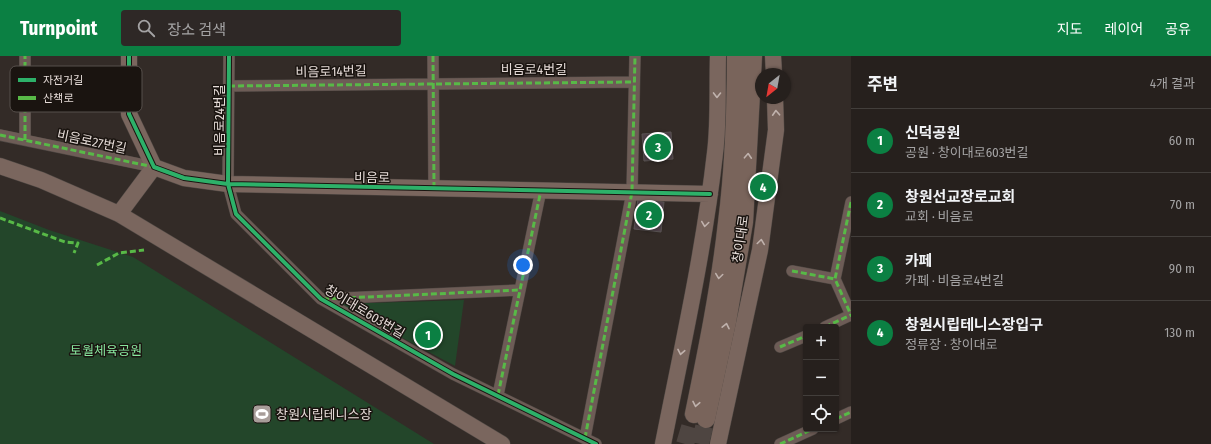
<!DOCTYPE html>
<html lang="ko">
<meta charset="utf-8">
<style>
:root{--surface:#26201d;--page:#2e2826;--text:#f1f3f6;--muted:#a4a3a4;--line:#423e3b;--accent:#0b8043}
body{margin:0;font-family:"Fira Sans Condensed","Noto Sans KR",sans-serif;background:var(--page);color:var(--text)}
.controls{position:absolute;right:12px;bottom:12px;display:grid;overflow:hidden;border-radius:4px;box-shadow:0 1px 3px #0004}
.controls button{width:36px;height:36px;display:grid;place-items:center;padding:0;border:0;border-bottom:1px solid var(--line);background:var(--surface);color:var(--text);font:20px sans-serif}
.compass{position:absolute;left:755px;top:12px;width:36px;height:36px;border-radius:50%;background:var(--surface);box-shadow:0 1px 3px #0004;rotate:211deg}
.you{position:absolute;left:523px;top:209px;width:14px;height:14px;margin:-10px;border:3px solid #fff;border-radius:50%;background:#1a73e8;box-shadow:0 0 0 6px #1a73e833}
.badge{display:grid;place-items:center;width:26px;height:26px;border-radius:50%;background:var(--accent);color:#fff;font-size:13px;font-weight:700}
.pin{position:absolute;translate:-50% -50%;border:2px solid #fff;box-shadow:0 1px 4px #0006}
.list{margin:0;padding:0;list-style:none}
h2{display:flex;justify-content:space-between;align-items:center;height:52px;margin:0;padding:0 16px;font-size:17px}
h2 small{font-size:13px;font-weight:400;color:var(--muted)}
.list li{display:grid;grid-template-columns:26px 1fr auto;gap:12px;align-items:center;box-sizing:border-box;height:64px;padding:0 16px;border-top:1px solid var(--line)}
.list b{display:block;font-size:15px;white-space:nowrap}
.list p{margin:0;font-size:13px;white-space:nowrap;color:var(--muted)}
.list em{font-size:13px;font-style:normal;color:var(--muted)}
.icon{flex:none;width:22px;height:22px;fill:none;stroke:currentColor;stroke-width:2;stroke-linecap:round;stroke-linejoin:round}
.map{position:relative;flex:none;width:851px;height:388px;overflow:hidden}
header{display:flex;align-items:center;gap:24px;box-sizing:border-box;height:56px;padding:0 20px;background:var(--accent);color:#fff}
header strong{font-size:19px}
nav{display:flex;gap:22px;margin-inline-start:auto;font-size:14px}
.search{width:280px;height:36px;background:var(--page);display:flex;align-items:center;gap:10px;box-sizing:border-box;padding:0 14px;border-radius:4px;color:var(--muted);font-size:15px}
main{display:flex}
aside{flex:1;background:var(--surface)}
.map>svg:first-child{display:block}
.green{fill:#23462a}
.building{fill:#50434a;stroke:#5a5454}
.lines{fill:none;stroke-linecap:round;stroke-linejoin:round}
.primary-tunnel{stroke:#4e4541;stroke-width:18;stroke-dasharray:18 9;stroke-linecap:butt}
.street-casing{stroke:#4f4844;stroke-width:12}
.secondary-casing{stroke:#4f4844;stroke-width:17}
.primary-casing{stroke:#4f4844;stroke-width:19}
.street{stroke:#6d5c56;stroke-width:11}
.secondary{stroke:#7a665e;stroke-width:16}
.primary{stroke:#79645b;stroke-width:18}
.quiet{stroke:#58b947;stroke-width:3;stroke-dasharray:6 3;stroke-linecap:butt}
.cycleway-casing{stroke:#1a1410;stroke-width:6}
.cycleway{stroke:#2db169;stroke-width:4}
.oneway{stroke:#c0b2ad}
.oneway2{stroke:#bfb1ac}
.labels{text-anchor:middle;stroke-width:3;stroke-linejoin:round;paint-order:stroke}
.street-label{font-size:13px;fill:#e5dbd7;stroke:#1a1410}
.park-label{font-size:13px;fill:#88e89f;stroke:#1a1410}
.poi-label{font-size:13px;fill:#e5dbd7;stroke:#1a1410;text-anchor:start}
.key{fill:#1a1410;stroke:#57504c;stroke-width:1}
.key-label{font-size:11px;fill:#e5dbd7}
</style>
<header>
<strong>Turnpoint</strong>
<div class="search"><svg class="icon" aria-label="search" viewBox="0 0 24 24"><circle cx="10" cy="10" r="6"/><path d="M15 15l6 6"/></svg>장소 검색</div>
<nav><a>지도</a><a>레이어</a><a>공유</a></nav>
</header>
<main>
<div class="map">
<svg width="851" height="388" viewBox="0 0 851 388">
<rect width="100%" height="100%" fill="#332b27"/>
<path class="green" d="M0,155L49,174L133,201L434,388H0Z
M464,244L455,310L339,248Z"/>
<path class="building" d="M671,76L673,103L644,105L642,78Z
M638,143L664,146L661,176L634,173Z"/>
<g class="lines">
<path class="primary-tunnel" d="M685,388L694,358
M700,388L706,363"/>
<g class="street-casing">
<path id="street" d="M229,0L228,128L236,158L321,243L453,318L596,388
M433,0L434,132
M229,30L634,26
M0,79L154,111
M25,84V0
M851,146L835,223L851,259
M792,215L835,223
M321,243L520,234
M825,271L851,259
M780,291L806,280
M498,339L541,134
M836,363L851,356
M585,382L632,136L635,0
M780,388L813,373"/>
</g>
<g class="secondary-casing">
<path id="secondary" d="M129,0V58L154,111L184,122L228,128L710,138
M773,0L774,18
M0,110L41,124L119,158L502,388
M119,158L154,111
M663,388C682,292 704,195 715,97C719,66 717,32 718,0
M718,388L760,194L776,74L775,42"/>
</g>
<g class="primary-casing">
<path id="primary" d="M694,358C707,295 720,231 727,167C734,112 736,56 736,0
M706,363L727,266L744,166L753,0"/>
</g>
<use href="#street" class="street"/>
<use href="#secondary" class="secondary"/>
<use href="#primary" class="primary"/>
<path class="quiet" d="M433,0L434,132
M229,30L634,26
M0,79L154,111
M25,84V0
M851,146L835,223L851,259
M0,162L65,186L78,187L74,197
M97,209L119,197L144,194
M792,215L835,223
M323,243L520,234
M825,271L851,259
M780,291L806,280
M498,339L541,134
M836,363L851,356
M585,382L632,136L635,0
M780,388L813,373"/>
<g class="cycleway-casing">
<path id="cycleway" d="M129,0V58L154,111L184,122L228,128L710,138
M229,0L228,128L236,158L321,243L453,318L596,388"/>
</g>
<use href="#cycleway" class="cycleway"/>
</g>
<defs><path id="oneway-chevron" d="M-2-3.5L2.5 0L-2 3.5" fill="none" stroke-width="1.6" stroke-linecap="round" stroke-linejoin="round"/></defs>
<g class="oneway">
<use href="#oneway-chevron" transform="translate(717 39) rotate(91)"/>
<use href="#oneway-chevron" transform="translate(776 57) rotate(-93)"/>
<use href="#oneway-chevron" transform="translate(705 168) rotate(98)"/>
<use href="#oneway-chevron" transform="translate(761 186) rotate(-82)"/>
<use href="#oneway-chevron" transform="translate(681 296) rotate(101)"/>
</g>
<g class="oneway2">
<use href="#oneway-chevron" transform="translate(748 100) rotate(-87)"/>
<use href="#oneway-chevron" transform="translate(719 220) rotate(98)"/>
<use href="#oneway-chevron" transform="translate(726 270) rotate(-78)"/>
<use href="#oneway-chevron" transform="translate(696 348) rotate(101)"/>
</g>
<defs>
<g id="stadium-square" transform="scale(1)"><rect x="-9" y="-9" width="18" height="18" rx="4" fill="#a79d99" stroke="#1a1410"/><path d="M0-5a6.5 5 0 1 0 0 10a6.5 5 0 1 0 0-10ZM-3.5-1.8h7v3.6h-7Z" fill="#fff"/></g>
</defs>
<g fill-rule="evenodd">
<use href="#stadium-square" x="262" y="358"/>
</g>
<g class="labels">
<g class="street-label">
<text x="534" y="18">비음로4번길</text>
<text transform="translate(331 15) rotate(-1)" y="5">비음로14번길</text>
<text transform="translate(219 64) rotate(-90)" y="5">비음로24번길</text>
<text transform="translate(92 85) rotate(12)" y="5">비음로27번길</text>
<text transform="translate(372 121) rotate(1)" y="5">비음로</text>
<text transform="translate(740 183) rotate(-82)" y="5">창이대로</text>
<text transform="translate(365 255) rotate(31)" y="5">창이대로603번길</text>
</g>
<g class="park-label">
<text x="106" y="299">토월체육공원</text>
</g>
<g class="poi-label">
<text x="276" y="363">창원시립테니스장</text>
</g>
</g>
<rect x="10" y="10" width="132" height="46" rx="6" class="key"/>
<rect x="18" y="22" width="18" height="4" fill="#2db169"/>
<rect x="18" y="40" width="18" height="4" fill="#58b947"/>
<g class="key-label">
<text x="43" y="28">자전거길</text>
<text x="43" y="46">산책로</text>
</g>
</svg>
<div class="controls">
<button>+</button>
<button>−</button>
<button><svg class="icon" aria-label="locate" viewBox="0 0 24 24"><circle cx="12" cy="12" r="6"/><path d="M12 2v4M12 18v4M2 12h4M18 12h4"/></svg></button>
</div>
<svg class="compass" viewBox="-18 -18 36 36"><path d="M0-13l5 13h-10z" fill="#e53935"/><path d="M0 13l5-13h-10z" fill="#a4a3a4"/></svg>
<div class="you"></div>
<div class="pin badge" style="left:428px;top:279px">1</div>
<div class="pin badge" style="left:649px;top:159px">2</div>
<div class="pin badge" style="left:658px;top:91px">3</div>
<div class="pin badge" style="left:763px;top:131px">4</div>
</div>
<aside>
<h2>주변<small>4개 결과</small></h2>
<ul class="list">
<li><span class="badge">1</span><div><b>신덕공원</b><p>공원 · 창이대로603번길</p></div><em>60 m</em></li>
<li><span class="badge">2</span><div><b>창원선교장로교회</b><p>교회 · 비음로</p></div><em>70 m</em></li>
<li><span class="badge">3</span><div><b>카페</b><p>카페 · 비음로4번길</p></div><em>90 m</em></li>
<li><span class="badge">4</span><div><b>창원시립테니스장입구</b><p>정류장 · 창이대로</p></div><em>130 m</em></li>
</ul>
</aside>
</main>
